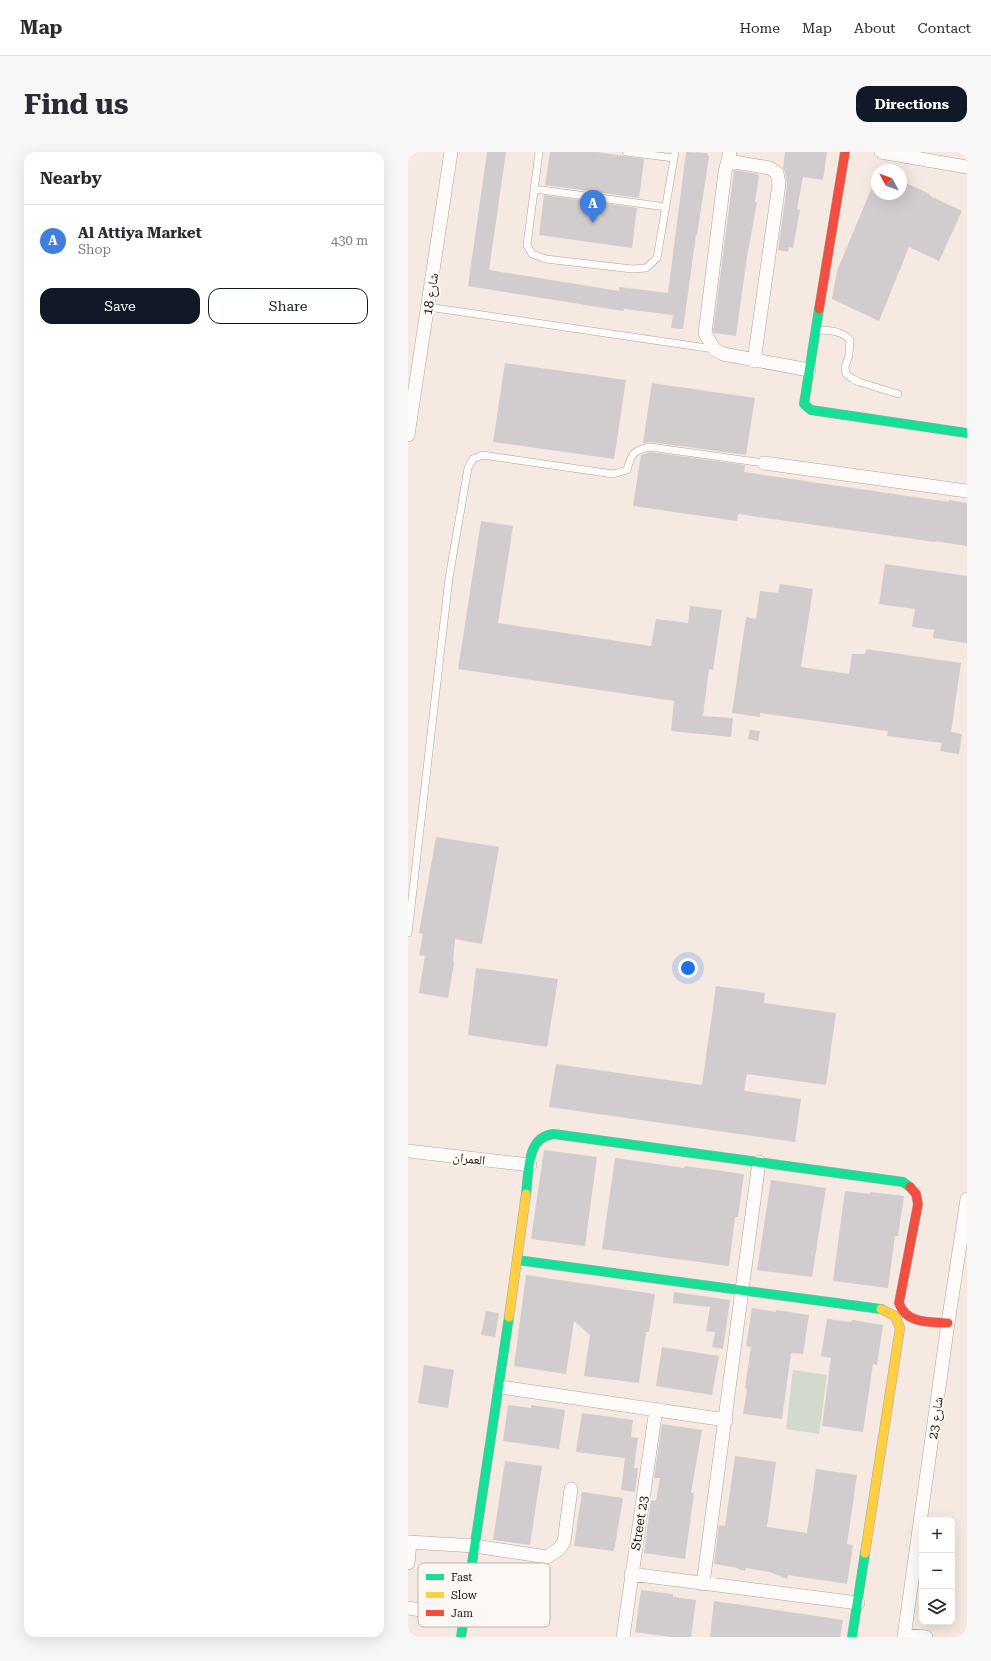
<!DOCTYPE html>
<meta charset="utf-8">
<style>
:root{--surface:#fff;--page:#f7f7f7;--text:#2b2b33;--muted:#7c7c81;--line:#e1e1e2;--accent:#111827}
body{margin:0;font-family:"Roboto Serif","Noto Naskh Arabic",serif;background:var(--page);color:var(--text)}
.controls{position:absolute;right:12px;bottom:12px;display:grid;overflow:hidden;border-radius:8px;box-shadow:0 4px 16px #0002}
.controls button{width:36px;height:36px;display:grid;place-items:center;padding:0;border:0;border-bottom:1px solid var(--line);background:var(--surface);color:var(--text);font:20px sans-serif}
.compass{position:absolute;left:463px;top:12px;width:36px;height:36px;border-radius:50%;background:var(--surface);box-shadow:0 4px 16px #0002;rotate:311deg}
.you{position:absolute;left:280px;top:816px;width:14px;height:14px;margin:-10px;border:3px solid #fff;border-radius:50%;background:#1a73e8;box-shadow:0 0 0 6px #1a73e833}
.badge{display:grid;place-items:center;width:26px;height:26px;border-radius:50%;background:var(--accent);color:#fff;font-size:13px;font-weight:700}
.pin{position:absolute;translate:-50% -33px;filter:drop-shadow(0 1px 2px #0008)}
.pin::after{content:'';position:absolute;top:21px;width:14px;height:12px;background:inherit;clip-path:polygon(0 0,100% 0,50% 100%)}
.list{margin:0;padding:0;list-style:none}
h2{display:flex;justify-content:space-between;align-items:center;height:52px;margin:0;padding:0 16px;font-size:17px}
h2 small{font-size:13px;font-weight:400;color:var(--muted)}
.list li{display:grid;grid-template-columns:26px 1fr auto;gap:12px;align-items:center;box-sizing:border-box;height:72px;padding:0 16px;border-top:1px solid var(--line)}
.list b{display:block;font-size:15px;white-space:nowrap}
.list p{margin:0;font-size:13px;white-space:nowrap;color:var(--muted)}
.list em{font-size:13px;font-style:normal;color:var(--muted)}
.actions{display:flex;gap:8px;padding:12px 16px}
.actions a{flex:1;padding:9px 0;border:1px solid var(--accent);border-radius:12px;text-align:center;font-size:14px;color:var(--accent)}
.actions .main{background:var(--accent);color:#fff}
.icon{flex:none;width:22px;height:22px;fill:none;stroke:currentColor;stroke-width:2;stroke-linecap:round;stroke-linejoin:round}
.map{position:relative;flex:none;width:559px;height:1485px;overflow:hidden;border-radius:12px}
header{display:flex;align-items:center;gap:24px;box-sizing:border-box;height:56px;padding:0 20px;background:var(--surface);border-bottom:1px solid var(--line)}
header strong{font-size:19px}
nav{display:flex;gap:22px;margin-inline-start:auto;font-size:14px}
.intro{display:flex;align-items:center;justify-content:space-between;box-sizing:border-box;height:96px;padding:0 24px}
h1{margin:0;font-size:28px}
.button{padding:10px 18px;border-radius:12px;background:var(--accent);color:#fff;font-size:14px;font-weight:700}
main{display:flex;gap:24px;padding:0 24px}
aside{flex:1;background:var(--surface);border-radius:12px;box-shadow:0 4px 16px #0002}
.map>svg:first-child{display:block}
.green{fill:#d1dacc}
.building{fill:#d1ccce}
.lines{fill:none;stroke-linecap:round;stroke-linejoin:round}
.lane-casing{stroke:#aea49d;stroke-width:8}
.street-casing{stroke:#aea49d;stroke-width:14}
.fast-casing{stroke:#aea49d;stroke-width:10}
.slow-casing{stroke:#aea49d;stroke-width:10}
.jam-casing{stroke:#aea49d;stroke-width:10}
.lane{stroke:#fefcfa;stroke-width:7}
.street{stroke:#fefcfa;stroke-width:13}
.fast{stroke:#16e098;stroke-width:9}
.slow{stroke:#ffcf43;stroke-width:9}
.jam{stroke:#f24e42;stroke-width:9}
.labels{text-anchor:middle;stroke-width:4;stroke-linejoin:round;paint-order:stroke}
.street-label{font-size:13px;fill:#1f1510;stroke:#fdf8f4}
.key{fill:#fdf8f4;stroke:#bab4b0;stroke-width:1}
.key-label{font-size:11px;fill:#1f1510}
</style>
<header>
<strong>Map</strong>
<nav><a>Home</a><a>Map</a><a>About</a><a>Contact</a></nav>
</header>
<div class="intro"><h1>Find us</h1><a class="button">Directions</a></div>
<main>
<aside>
<h2>Nearby<small></small></h2>
<ul class="list">
<li><span class="badge" style="background:#3f7fe0">A</span><div><b>Al Attiya Market</b><p>Shop</p></div><em>430 m</em></li>
</ul>
<div class="actions"><a class="main">Save</a><a>Share</a></div>
</aside>
<div class="map">
<svg width="559" height="1485" viewBox="0 0 559 1485">
<rect width="100%" height="100%" fill="#f5e9e1"/>
<path class="green" d="M385,1218L419,1223L411,1282L378,1277Z"/>
<path class="building" d="M79,0H98L81,118L211,139V135L260,141L278,0L299,1L301,5L289,83H288L275,177L263,176L265,163L216,157L215,159L60,134Z
M142,0H189L236,7L231,46L137,33Z
M377,0H419L415,28L395,25L389,57L392,58L385,96L381,95L380,100L370,98L379,33L377,20L375,16Z
M326,18L350,22L351,24L347,50H349L339,105L328,184L306,181L305,179Z
M469,23V42H493V29L522,42V44L554,59L531,109L501,95L471,169L424,147L429,119Z
M136,43L229,56L224,96L131,83Z
M97,211L218,228L206,307L85,290Z
M244,231L347,246L338,303L243,290L235,291Z
M242,300L337,313L336,320L541,350V348L559,351V394L527,389V390L330,362L329,369L225,354L233,303Z
M73,369L105,374L90,471L243,494L248,467L280,471L282,454L314,458L305,518L301,517L295,564L325,566L323,585L263,579L266,549L50,517Z
M477,412L559,424V491L525,486L526,478L504,475L507,457L471,452Z
M372,432L405,437L393,515L441,522L444,502H457L458,497L553,511L543,580L554,582L551,602L532,599L534,591L479,584L480,579L352,561V565L324,561L338,465L348,467L352,439L370,441Z
M342,578L352,579L350,589L340,587Z
M28,685L91,695L74,792L47,787L45,810L46,811L40,846L11,841L17,804L11,803L15,782L11,781Z
M68,816L150,827L139,895L60,883Z
M308,834L357,841L356,851L428,861L418,933L339,922L336,939L393,947L387,990L141,955L148,912L294,933Z
M136,998L189,1005L177,1094L123,1087Z
M207,1006L276,1016L277,1014L336,1022L330,1065H327L321,1114L194,1097Z
M363,1028L418,1036L404,1125L349,1118Z
M437,1039L462,1042V1040L496,1044L490,1084H487L480,1136L425,1129Z
M118,1123L247,1142L241,1180H238L231,1231L176,1224L182,1183L166,1169L158,1222L106,1214Z
M266,1140L322,1148L315,1197L304,1195L307,1180L298,1179L302,1155L265,1151Z
M344,1156L368,1160V1158L401,1163L395,1202L383,1201L374,1267L335,1262L339,1237L337,1236L343,1195L338,1194Z
M78,1159L91,1161L87,1185L73,1183Z
M419,1167L443,1170L444,1168L475,1173L469,1213L465,1212L455,1280L414,1274L423,1206L413,1204Z
M254,1195L311,1204L304,1243L248,1234Z
M16,1213L46,1218L40,1256L10,1251Z
M100,1253L123,1256V1253L157,1258L151,1297L95,1289Z
M174,1261L225,1268L223,1285L230,1286L226,1316H230L227,1340L213,1338L217,1306L168,1300Z
M254,1272L294,1278L283,1341H286L277,1407L236,1401L243,1348L248,1349L252,1326H246Z
M327,1304L368,1310L359,1375L399,1381L408,1317L449,1323L439,1392L445,1393L439,1432L380,1423L379,1427L362,1420L338,1416L337,1419L330,1417V1416L306,1412L311,1373L317,1374Z
M97,1309L134,1314L122,1393L85,1388Z
M174,1340L215,1346L206,1399L166,1394Z
M233,1438L265,1442V1445L288,1448L283,1485H262L227,1480Z
M306,1449L435,1468L432,1485H302Z"/>
<g class="lines">
<g class="lane-casing">
<path id="lane" d="M131,0L119,93L124,102L138,107L224,117L238,116L249,106L267,0
M218,0L266,6
M126,37L258,55
M20,155L306,197
M409,178C423,179 432,178 442,188L441,203L437,215L438,222L445,227L451,230L490,242
M0,781L41,426L60,316L65,307L74,303L205,322L219,318C223,303 225,298 242,295L356,311"/>
</g>
<g class="street-casing">
<path id="street" d="M322,0L317,20L297,181L306,197L315,202L401,218
M473,0L559,15
M320,9L362,16L369,21L371,32L346,209
M0,283L43,0
M356,311L559,339
M0,999L122,1013
M92,1235L318,1268
M0,1390L67,1394L139,1405L151,1397L156,1390L163,1337
M0,1411L2,1390
M223,1422L450,1451
M295,1432L351,1010
M0,1456L57,1465
M496,1483L518,1485
M215,1485L248,1257
M496,1485L540,1171L559,1047"/>
</g>
<g class="fast-casing">
<path id="fast" d="M411,157L396,252L403,258L559,281
M118,1042C121,1021 118,984 146,982L495,1030L502,1035
M109,1108L473,1157
M53,1485L101,1165
M444,1485L457,1401"/>
</g>
<g class="slow-casing">
<path id="slow" d="M101,1165L118,1042
M457,1401L492,1176L487,1164L473,1157"/>
</g>
<g class="jam-casing">
<path id="jam" d="M411,157L437,0
M502,1035L508,1042L510,1052L491,1151C498,1172 521,1170 540,1171"/>
</g>
<use href="#lane" class="lane"/>
<use href="#street" class="street"/>
<use href="#fast" class="fast"/>
<use href="#slow" class="slow"/>
<use href="#jam" class="jam"/>
</g>
<g class="labels">
<g class="street-label">
<text transform="translate(22 142) rotate(-81)" y="5">شارع 18</text>
<text transform="translate(61 1006) rotate(7)" y="5">العمران</text>
<text transform="translate(527 1266) rotate(-82)" y="5">شارع 23</text>
<text transform="translate(231 1371) rotate(-81)" y="5">Street 23</text>
</g>
</g>
<rect x="10" y="1411" width="132" height="64" rx="6" class="key"/>
<rect x="18" y="1422" width="18" height="6" fill="#16e098"/>
<rect x="18" y="1440" width="18" height="6" fill="#ffcf43"/>
<rect x="18" y="1458" width="18" height="6" fill="#f24e42"/>
<g class="key-label">
<text x="43" y="1429">Fast</text>
<text x="43" y="1447">Slow</text>
<text x="43" y="1465">Jam</text>
</g>
</svg>
<div class="controls">
<button>+</button>
<button>−</button>
<button><svg class="icon" aria-label="layers" viewBox="0 0 24 24"><path d="M12 4l9 5-9 5-9-5zM3 14l9 5 9-5"/></svg></button>
</div>
<svg class="compass" viewBox="-18 -18 36 36"><path d="M0-13l5 13h-10z" fill="#e53935"/><path d="M0 13l5-13h-10z" fill="#7c7c81"/></svg>
<div class="you"></div>
<div class="pin badge" style="left:185px;top:71px;background:#3f7fe0">A</div>
</div>
</main>
